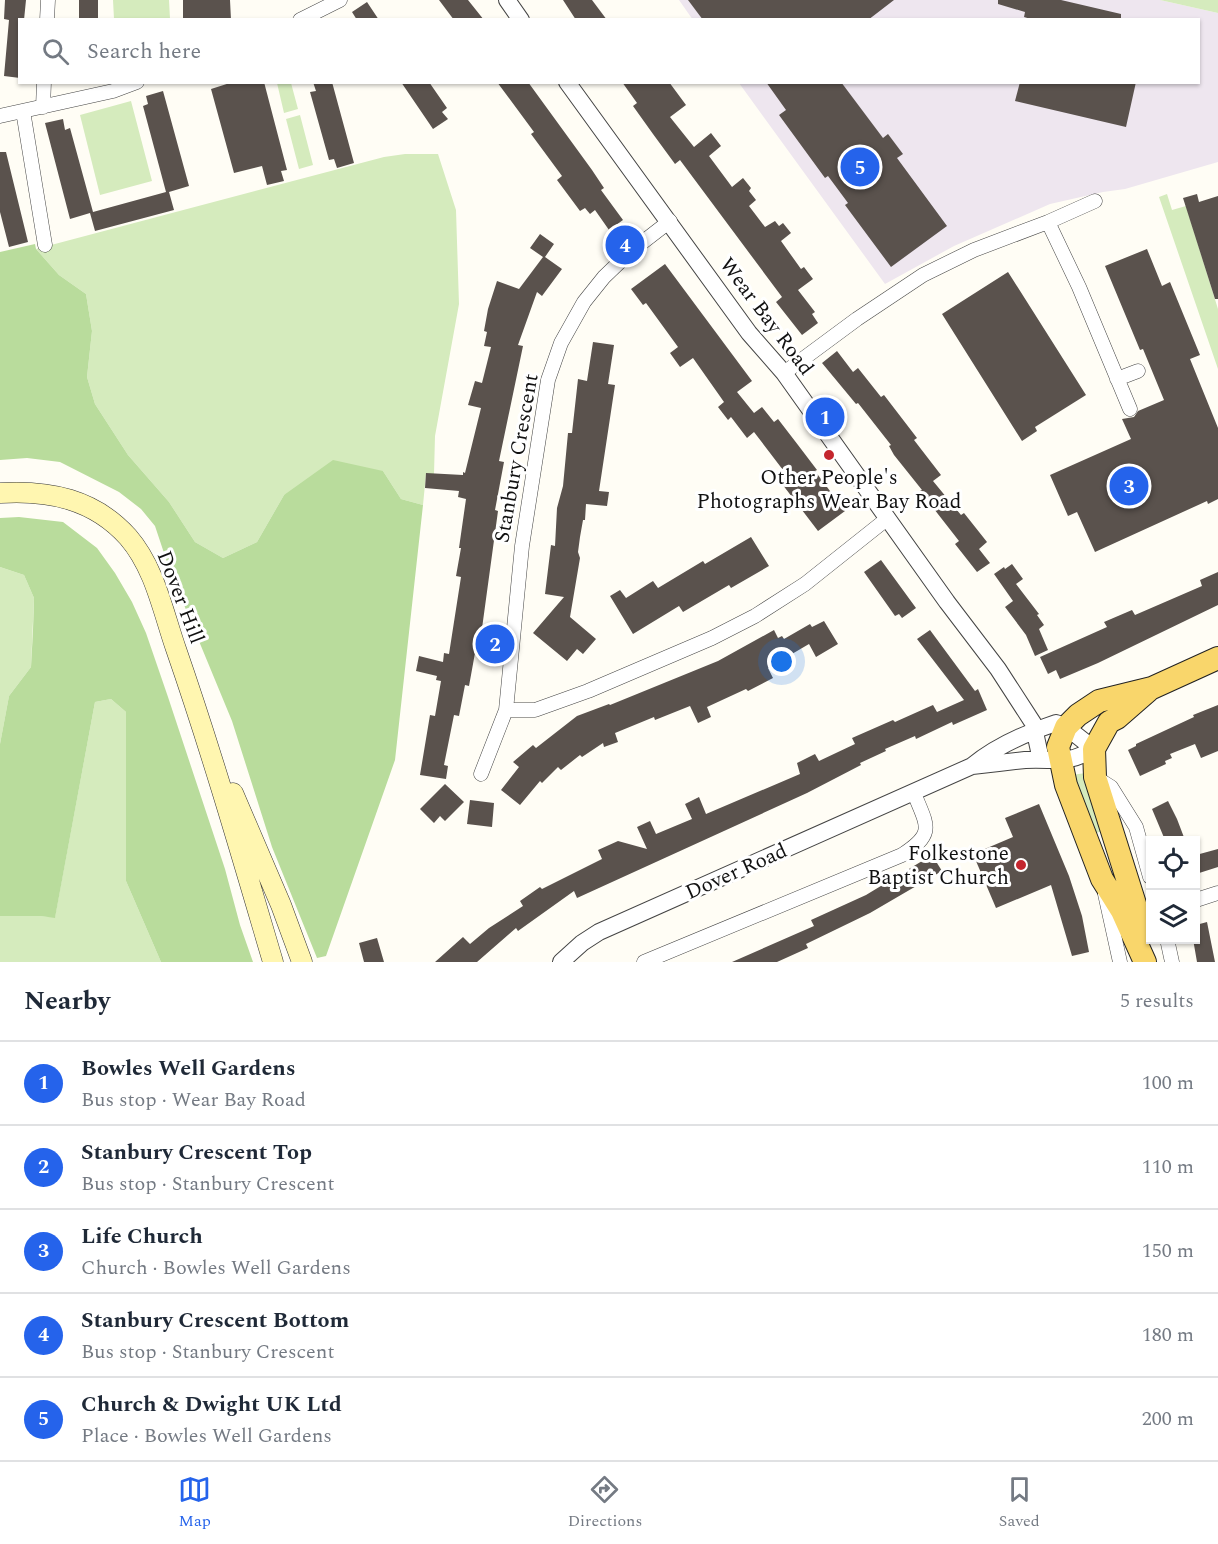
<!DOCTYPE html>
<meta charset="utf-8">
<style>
:root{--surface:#fff;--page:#f2f2f3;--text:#1f2937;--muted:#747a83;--line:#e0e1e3;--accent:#2563eb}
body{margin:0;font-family:Spectral,serif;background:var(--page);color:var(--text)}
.controls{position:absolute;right:18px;bottom:18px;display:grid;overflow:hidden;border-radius:0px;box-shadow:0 2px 4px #0004}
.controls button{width:54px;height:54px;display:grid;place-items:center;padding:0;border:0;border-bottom:2px solid var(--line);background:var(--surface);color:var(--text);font:30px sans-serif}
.you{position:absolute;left:782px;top:662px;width:21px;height:21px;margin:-15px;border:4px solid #fff;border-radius:50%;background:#1a73e8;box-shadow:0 0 0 9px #1a73e833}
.badge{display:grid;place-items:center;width:39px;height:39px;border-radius:50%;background:var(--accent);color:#fff;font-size:20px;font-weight:700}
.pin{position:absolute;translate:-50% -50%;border:3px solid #fff;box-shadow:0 2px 6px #0006}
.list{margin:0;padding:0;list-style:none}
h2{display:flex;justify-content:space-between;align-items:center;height:78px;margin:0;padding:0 24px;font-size:26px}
h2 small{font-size:20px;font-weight:400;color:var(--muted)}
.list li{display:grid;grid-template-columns:39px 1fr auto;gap:18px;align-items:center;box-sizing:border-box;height:84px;padding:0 24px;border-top:2px solid var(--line)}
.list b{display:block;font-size:22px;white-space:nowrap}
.list p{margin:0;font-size:20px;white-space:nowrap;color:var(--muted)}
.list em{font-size:20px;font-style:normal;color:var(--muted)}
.icon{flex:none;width:33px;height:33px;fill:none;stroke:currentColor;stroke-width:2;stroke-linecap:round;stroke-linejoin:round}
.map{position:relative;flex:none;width:1218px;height:962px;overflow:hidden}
.search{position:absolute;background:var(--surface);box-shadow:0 2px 4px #0004;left:18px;right:18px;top:18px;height:66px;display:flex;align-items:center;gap:15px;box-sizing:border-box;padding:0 21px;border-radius:0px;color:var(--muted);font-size:22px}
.sheet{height:498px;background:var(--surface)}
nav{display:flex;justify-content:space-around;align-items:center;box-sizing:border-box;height:84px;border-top:2px solid var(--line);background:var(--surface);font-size:16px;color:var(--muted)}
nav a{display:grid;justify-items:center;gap:3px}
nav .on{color:var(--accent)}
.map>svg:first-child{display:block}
.industrial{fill:#eee6ef}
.green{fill:#d5ebbd}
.forest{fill:#b9dc9c}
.building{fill:#5a524d}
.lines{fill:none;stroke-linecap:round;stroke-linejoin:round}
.minor-casing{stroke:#444;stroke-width:15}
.tertiary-casing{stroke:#444;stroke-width:18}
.secondary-casing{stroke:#333;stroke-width:21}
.primary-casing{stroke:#222;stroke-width:24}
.minor{stroke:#fff;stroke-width:14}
.tertiary{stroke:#fff;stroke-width:16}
.secondary{stroke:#fff6b0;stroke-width:20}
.primary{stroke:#f9d66b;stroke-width:22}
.poi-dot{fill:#c4262e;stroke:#fff;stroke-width:2}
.labels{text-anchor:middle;stroke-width:6;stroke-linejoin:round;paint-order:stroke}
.street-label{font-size:21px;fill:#111;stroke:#fff}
.poi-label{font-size:21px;fill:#111;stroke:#fff}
</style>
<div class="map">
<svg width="1218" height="962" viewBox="0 0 1218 962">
<rect width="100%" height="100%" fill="#fffdf5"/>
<path class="industrial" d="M679,0H1160L1218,13V162L1125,189L1103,192L1050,204L954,246L885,284L739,83L1198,82V20H693Z"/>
<path class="green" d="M113,0H169L170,19H114Z
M1160,0H1218V13Z
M277,83H291L298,109L284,113Z
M131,101L152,181L100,195L80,115Z
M300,115L313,165L299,169L286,119Z
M405,154H438L456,210L459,304L435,436L434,474H426L423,505L401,499L383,471L284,495L257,542L223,558L195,542L169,502L128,455L95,404L87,377L92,331L86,294L59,275L36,249L384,157Z
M1167,194L1172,210L1186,206L1218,309V369L1159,197Z
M0,567L24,575L34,598L31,667L9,696L0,744Z
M111,699L126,712V881L161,962H0V916H41L55,917L95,702Z
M1086,773L1104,830L1092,835L1071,775Z"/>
<path class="forest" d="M35,244L36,249L59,275L86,294L92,331L87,377L95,404L128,455L169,502L195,542L223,558L257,542L284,495L333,460L383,471L401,499L423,505L395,760L326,956L317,958L272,847L232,721L170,571L155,526L141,509L119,492L60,462L27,458L0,460V252Z
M19,517L63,522L97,548L115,573L132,602L146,633L168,697L225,869L240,925L253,962H161L126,881V712L111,699L95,702L55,918L41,916H0V744L9,696L31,667L33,630L34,598L24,575L0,567V518Z"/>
<path class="building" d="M5,0H26L24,20H20V78L4,76L9,20L4,19Z
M79,0H98V20H79Z
M183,0H230L231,20H183Z
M439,0H468L484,20H454Z
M563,0H592L607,20H576Z
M688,0H894L868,20H703Z
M998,0H1061L1121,14V20H1034L1024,17L1025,12L998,4Z
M367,2L379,20H357L352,12Z
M233,82H264L287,170L281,171L284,181L267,185L262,166L234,173L211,89Z
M313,82H332L354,163L337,168L334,159L329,160L310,92L316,91Z
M401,82H429L447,108L442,112L448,119L433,129Z
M497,82H528L592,170L604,188L601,190L623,220L609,230L595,210L590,214L585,208L580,211L557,180L562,176L531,134L534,132Z
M622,82H669L686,105L670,117L694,147L711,133L721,146L709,156L732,187L743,178L751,188L749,191L756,200L749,206L765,227L775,221L779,226L783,223L791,233L781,241L801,269L804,267L813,279L798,290L815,312L812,314L818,323L802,335L776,302L782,297L680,160L675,164L653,134L633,106L637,103Z
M766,82H841L883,138L888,134L903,154L897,158L947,226L891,267L845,205L848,203L828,176L825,178L779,115L786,110Z
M1020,82H1136L1126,127L1015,101Z
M163,91L189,186L169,192L174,210L95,231L90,213L70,219L45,123L63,119L65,130L70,128L93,212L166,192L143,106L148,104L146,96Z
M0,152H6L28,242L9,247L0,212Z
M1197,194L1199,202L1218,196V299H1215L1183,198Z
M540,234L554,244L545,257L562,269L542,296L537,292L518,345L523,346L499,461L504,462L495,510L498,511L480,643L477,642L469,686L465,685L459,716L454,715L444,765L448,766L446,779L420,775L430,715L435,716L441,681L436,680L437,676L416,671L419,656L443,662L444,653L449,654L461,577L456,576L461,548H459L466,499L458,497L459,491L425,488L426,473L463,475V472L465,473L481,408L468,405L475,381L482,383L491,347L484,346L487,332L484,331L488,309L497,281L519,289L543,257L530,248Z
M1147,249L1162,286L1170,282L1200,355L1190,359L1218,428V499L1208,504L1207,501L1095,552L1077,512L1068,516L1050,475L1131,439L1122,419L1134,417L1138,411L1164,400L1143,349L1140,350L1105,266Z
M665,264L752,381L737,392L754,413L762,407L774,422L778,419L798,445L817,470L815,471L845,511L818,531L776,476L783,470L754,432L747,438L731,417L728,420L718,407L724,402L693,358L680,367L670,353L678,347L646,303L643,305L631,289Z
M1008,272L1086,395L1035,427L1037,431L1022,441L942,314Z
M593,342L614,345L608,384L615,385L599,491L609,492L607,506L586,504L585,520H583L580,537L578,552L580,558L570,617L596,639L583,654L577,649L567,661L533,633L564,597L545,594L551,545L555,546L557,508L563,486L568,433H572L578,379L587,381Z
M837,351L853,372L858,368L881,397L884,395L917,438L914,440L941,475L933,481L961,515L964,513L987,542L979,549L990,563L977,572L955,544L959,541L920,491L922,490L894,455L889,446L891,445L858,403L856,404L822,363Z
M751,537L769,566L731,588L729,585L683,612L679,606L633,634L610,596L620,590L626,598L653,581L658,588L703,561L705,564Z
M881,560L916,608L902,618L899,614L895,616L864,572Z
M1012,564L1023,579L1016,584L1039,614L1037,615L1044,625L1039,629L1048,650L1035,656L1026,635L1005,607L1013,601L994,574L1004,567L1005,569Z
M1218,572V605L1098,663L1060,679L1056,670L1048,674L1040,657L1107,627L1104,622L1132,610L1135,615L1202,586L1200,580Z
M824,621L838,644L816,657L809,644L768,668L773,678L748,691L746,689L707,707L711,717L698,723L690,706L655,720L654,717L615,733L618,742L604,747L603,743L582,757L580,755L561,770L558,767L542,783L540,781L520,805L501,790L519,767L513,762L533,745L536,748L577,716L609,704L610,705L718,661L774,630L778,638L782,636L784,639L810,624L812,627Z
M930,630L975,691L978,689L987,710L953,725L952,722L916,739L915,736L885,749L886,751L860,763L861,765L807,793L577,898L574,891L518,931L516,928L477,962H435L463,937L470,944L489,928L523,906L520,901L540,887L542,889L602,859L598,850L618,841L647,849L637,827L650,821L656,834L692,819L685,804L699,797L706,814L800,774L797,763L815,754L819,761L855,744L852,738L893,720L895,722L933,705L937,712L964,700L917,639Z
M1218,705V751L1201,758L1195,744L1170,754L1172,758L1165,761L1166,764L1140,776L1128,750L1136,746V744L1194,717L1193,715Z
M445,784L464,802L445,821L440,816L434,823L420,809Z
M470,800L494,803L492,827L467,824Z
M1168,801L1177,819L1185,840H1165L1152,809Z
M1039,804L1069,876L1082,916L1089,952L1072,956L1051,885L996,908L973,854L1013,837L1005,818Z
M1218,849V867L1196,874V855Z
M932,855L942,871L870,913L806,944L808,948L777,962H732L814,926L811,920L866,895Z
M1207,922L1215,962H1197L1193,939H1196V925Z
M377,938L384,962H364L359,943Z"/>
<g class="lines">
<g class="minor-casing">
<path id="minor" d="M47,20L48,0
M300,20L340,0
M43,107L44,82
M23,111L45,245
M0,116L113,91L137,82
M1048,222L1079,287L1130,409
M784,373L857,319L923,275L974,250L1048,222L1095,201
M1117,379L1138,371
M506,710H535L588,691L712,638L755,616L805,584L888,518
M481,774L506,710L522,546L548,380L561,343L584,302L604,277L630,252L670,221
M1095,777L1111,787L1136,827L1150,877
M1105,894L1120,962
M1196,900L1218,893
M1167,939L1172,962
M644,962L902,855C936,833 927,826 914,793"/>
</g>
<g class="tertiary-casing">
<path id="tertiary" d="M507,0L521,20
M567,82L749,333L784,373L947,602L998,669L1033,723L1041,760
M561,962L582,943L599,932L972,766C996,746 1026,733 1056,723L1066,727L1094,749C1064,766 1056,758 1025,760C1007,762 990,764 972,766"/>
</g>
<g class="secondary-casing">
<path id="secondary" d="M0,493C49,490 94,499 128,537C155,568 163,612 176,649C212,753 242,857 273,962
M233,793L281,905L302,962"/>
</g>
<g class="primary-casing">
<path id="primary" d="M1141,931L1136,907L1095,777L1094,749L1109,722L1117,718L1148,691
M1145,962L1122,911L1102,879L1066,785L1058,747L1066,727L1078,715L1099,701L1152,688L1218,658"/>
</g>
<use href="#minor" class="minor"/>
<use href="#tertiary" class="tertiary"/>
<use href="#secondary" class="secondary"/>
<use href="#primary" class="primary"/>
</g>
<g class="poi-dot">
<circle cx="829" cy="455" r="6"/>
<circle cx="1021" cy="865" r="6"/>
</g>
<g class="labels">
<g class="street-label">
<text transform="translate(767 316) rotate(53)" y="7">Wear Bay Road</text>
<text transform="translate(516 458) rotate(-80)" y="7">Stanbury Crescent</text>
<text transform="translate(181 597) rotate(69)" y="7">Dover Hill</text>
<text transform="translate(736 871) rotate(-24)" y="7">Dover Road</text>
</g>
<g class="poi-label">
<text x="829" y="484">Other People's<tspan x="829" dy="24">Photographs Wear Bay Road</tspan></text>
<text x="1009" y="860" text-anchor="end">Folkestone<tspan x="1009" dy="24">Baptist Church</tspan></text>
</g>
</g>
</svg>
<div class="controls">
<button><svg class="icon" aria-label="locate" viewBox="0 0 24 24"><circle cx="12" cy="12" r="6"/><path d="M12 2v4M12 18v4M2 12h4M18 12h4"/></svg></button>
<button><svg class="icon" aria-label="layers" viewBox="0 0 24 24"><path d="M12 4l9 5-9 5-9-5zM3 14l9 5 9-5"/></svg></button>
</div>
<div class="you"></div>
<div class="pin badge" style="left:825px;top:417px">1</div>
<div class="pin badge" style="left:495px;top:644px">2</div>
<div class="pin badge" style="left:1129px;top:486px">3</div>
<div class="pin badge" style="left:625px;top:245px">4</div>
<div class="pin badge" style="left:860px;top:167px">5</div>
<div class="search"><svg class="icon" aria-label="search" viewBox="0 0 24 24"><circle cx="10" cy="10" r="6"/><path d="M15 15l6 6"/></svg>Search here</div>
</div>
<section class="sheet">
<h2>Nearby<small>5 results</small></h2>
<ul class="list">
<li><span class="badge">1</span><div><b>Bowles Well Gardens</b><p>Bus stop · Wear Bay Road</p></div><em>100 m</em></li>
<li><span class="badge">2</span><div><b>Stanbury Crescent Top</b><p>Bus stop · Stanbury Crescent</p></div><em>110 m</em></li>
<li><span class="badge">3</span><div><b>Life Church</b><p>Church · Bowles Well Gardens</p></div><em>150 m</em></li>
<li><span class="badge">4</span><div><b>Stanbury Crescent Bottom</b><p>Bus stop · Stanbury Crescent</p></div><em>180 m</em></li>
<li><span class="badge">5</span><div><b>Church &amp; Dwight UK Ltd</b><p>Place · Bowles Well Gardens</p></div><em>200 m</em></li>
</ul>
</section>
<nav>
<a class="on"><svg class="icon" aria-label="map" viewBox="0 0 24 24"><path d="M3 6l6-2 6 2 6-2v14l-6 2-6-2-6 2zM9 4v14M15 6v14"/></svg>Map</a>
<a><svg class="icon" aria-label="directions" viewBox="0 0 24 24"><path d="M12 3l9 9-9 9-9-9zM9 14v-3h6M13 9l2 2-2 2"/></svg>Directions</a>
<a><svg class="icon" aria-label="saved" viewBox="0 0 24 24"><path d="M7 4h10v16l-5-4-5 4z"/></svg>Saved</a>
</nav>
